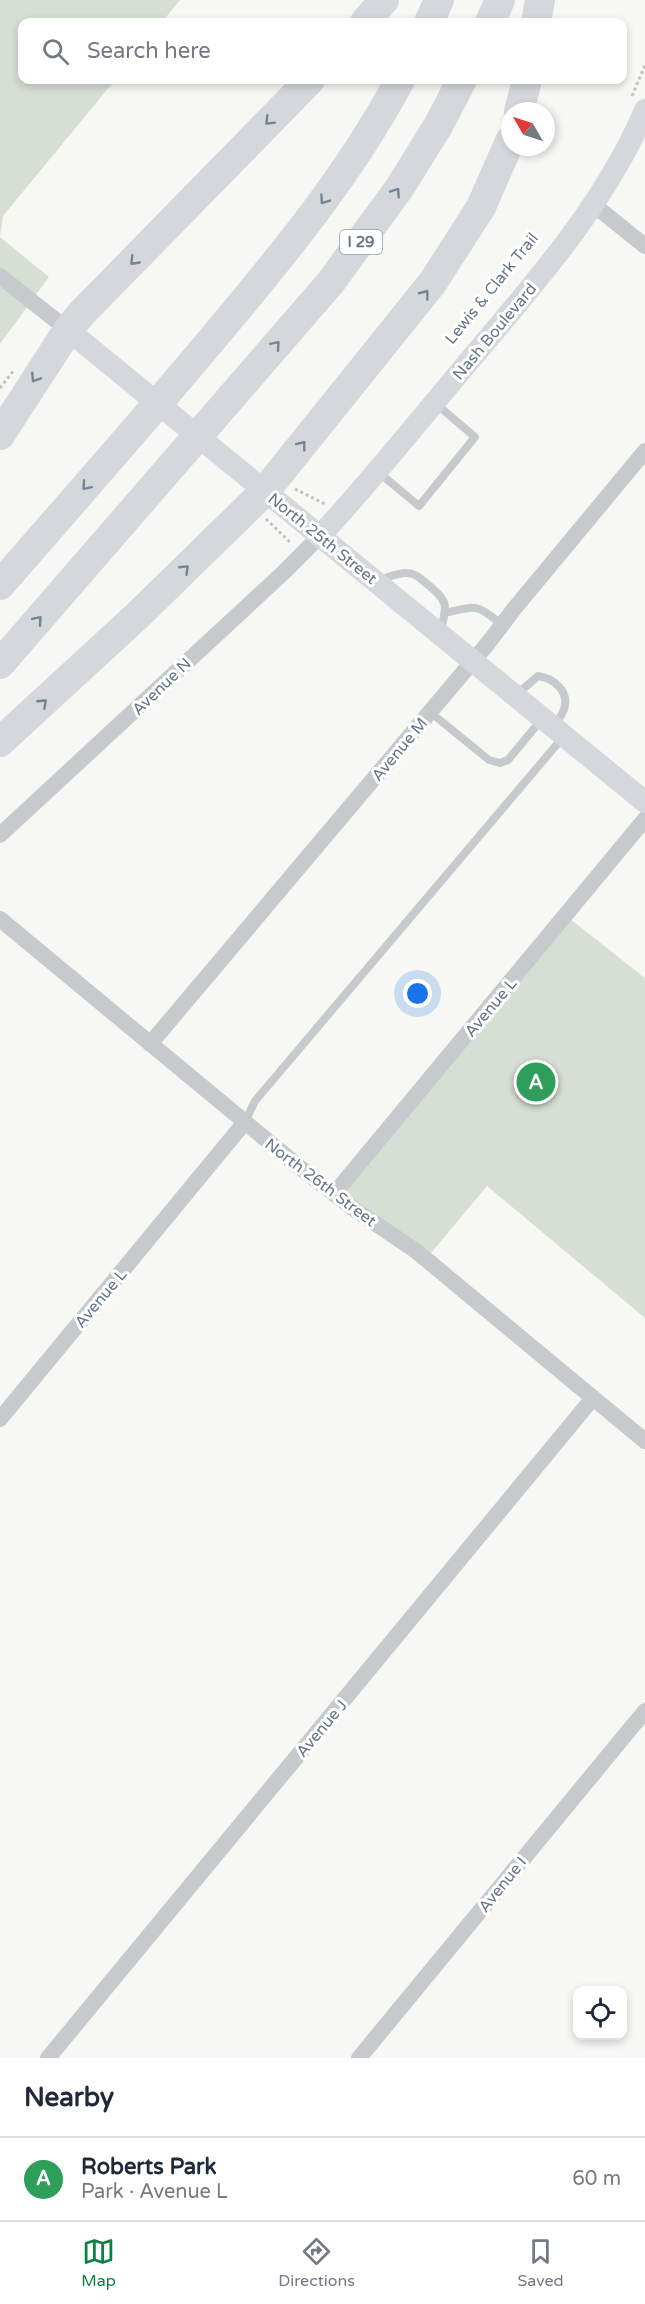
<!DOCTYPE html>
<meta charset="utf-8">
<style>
:root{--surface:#fff;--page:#f2f2f3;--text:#1f2937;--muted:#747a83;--line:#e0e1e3;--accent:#0b8043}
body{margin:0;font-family:"Varela Round",sans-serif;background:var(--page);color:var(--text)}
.controls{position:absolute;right:18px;bottom:18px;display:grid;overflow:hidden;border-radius:12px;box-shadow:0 3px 9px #0003}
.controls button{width:54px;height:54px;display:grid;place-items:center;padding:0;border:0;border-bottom:2px solid var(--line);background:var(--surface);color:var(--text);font:30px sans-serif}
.compass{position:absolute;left:501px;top:102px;width:54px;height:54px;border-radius:50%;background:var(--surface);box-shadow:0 3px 9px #0003;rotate:309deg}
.you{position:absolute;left:418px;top:994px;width:21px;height:21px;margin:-15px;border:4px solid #fff;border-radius:50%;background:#1a73e8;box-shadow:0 0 0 9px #1a73e833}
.badge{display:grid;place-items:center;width:39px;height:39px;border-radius:50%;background:var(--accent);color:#fff;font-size:20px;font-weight:700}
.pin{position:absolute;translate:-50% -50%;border:3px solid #fff;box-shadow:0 2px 6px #0006}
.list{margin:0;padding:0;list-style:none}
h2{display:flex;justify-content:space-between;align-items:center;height:78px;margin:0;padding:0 24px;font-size:26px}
h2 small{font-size:20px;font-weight:400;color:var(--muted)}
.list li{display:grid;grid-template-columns:39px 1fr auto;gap:18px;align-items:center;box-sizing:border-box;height:84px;padding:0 24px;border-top:2px solid var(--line)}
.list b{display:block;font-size:22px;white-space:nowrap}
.list p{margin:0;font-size:20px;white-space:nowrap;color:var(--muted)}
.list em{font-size:20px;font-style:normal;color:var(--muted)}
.icon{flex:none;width:33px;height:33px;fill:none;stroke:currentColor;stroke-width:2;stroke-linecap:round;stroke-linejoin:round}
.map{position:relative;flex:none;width:645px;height:2058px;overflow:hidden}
.search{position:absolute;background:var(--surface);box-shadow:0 3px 9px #0003;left:18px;right:18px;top:18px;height:66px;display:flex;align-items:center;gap:15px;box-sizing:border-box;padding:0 21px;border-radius:12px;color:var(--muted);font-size:22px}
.sheet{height:162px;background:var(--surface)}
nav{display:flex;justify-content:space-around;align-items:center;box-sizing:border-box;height:84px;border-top:2px solid var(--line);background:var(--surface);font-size:16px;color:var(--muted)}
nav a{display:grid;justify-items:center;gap:3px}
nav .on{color:var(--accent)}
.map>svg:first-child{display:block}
.green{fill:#d7dfd4}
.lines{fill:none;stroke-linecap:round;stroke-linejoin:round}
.path{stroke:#c0c2c4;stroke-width:3;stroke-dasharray:3 3;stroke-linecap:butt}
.lane{stroke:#c6cacd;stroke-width:8}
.street{stroke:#c6cacd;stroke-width:16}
.secondary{stroke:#d4d8dd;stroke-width:22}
.highway{stroke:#d4d8dd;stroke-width:30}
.oneway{stroke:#758493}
.labels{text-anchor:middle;stroke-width:6;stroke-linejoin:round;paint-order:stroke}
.shield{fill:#fff;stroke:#929eaa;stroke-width:1.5}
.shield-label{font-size:15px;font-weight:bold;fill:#647586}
.street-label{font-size:16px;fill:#647586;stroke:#fff}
</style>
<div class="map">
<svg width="645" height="2058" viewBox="0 0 645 2058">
<rect width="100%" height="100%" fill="#f7f7f3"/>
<path class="green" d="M0,0H180L162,22H22V80H115L3,216L0,237L49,277L0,344Z
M565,915L645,978V1318L487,1186L426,1259L334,1194Z"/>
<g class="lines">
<path class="path" d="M632,96L645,65
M0,388L14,370
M295,489L325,504
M266,519L291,543"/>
<path class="lane" d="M377,471L419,506L475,437L435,403
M379,580C387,578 397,573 406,573C415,573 420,578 427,584C450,602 447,606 440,633
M445,613C476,606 477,603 502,625
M516,695L538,676C553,678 570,691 564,709C562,715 558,721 555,726
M430,712L489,760L500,763L508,760L542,719
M245,1122L255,1101L564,736"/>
<path class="street" d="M594,205L645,246
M0,276L68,330
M0,835L283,573L320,536
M0,919L298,1166L354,1209L416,1251L645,1441
M150,1044L489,642L514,609L645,451
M334,1194L645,819
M0,1419L245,1122
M48,2058L593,1398
M359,2058L645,1711"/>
<path class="secondary" d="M68,330L645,802
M320,536C371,481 417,423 465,366C532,286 604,207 645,110"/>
<path class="highway" d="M365,22L384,0
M429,22L439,0
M490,22L500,0
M536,22L540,0
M519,111L527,80
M0,435L68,330L81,314L310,80
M0,585C71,503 144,421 214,337C282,256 350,174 400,80
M0,664L331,282L400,187L438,126L462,80
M0,742L138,615L265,491L433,282L481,207L510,141"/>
</g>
<defs><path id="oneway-chevron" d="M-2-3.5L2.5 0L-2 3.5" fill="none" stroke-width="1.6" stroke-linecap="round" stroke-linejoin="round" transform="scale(1.5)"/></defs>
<g class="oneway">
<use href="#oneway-chevron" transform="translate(269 121) rotate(135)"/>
<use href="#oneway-chevron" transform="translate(396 192) rotate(-56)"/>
<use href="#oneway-chevron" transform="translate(324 200) rotate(125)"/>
<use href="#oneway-chevron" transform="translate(134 261) rotate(134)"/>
<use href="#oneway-chevron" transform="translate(425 294) rotate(-53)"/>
<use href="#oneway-chevron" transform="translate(276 345) rotate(-49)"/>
<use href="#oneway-chevron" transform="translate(35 378) rotate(123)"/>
<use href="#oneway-chevron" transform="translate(302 445) rotate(-52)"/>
<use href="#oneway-chevron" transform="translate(86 486) rotate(131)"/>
<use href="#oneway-chevron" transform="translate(185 569) rotate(-44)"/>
<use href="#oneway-chevron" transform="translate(38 620) rotate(-49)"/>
<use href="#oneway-chevron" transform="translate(43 703) rotate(-43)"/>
</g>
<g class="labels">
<rect class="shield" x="340" y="230" width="42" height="24" rx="4.5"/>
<g class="shield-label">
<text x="361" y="247">I 29</text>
</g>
<g class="street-label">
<text transform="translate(491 288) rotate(-51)" y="6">Lewis &amp; Clark Trail</text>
<text transform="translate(494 331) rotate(-50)" y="6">Nash Boulevard</text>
<text transform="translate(323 538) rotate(39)" y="6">North 25th Street</text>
<text transform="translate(161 686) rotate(-44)" y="6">Avenue N</text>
<text transform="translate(399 749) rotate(-50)" y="6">Avenue M</text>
<text transform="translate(490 1007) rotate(-50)" y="6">Avenue L</text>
<text transform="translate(321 1182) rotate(37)" y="6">North 26th Street</text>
<text transform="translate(100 1298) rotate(-50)" y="6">Avenue L</text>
<text transform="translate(321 1728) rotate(-50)" y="6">Avenue J</text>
<text transform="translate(502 1884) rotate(-51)" y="6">Avenue I</text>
</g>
</g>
</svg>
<div class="controls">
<button><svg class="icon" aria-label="locate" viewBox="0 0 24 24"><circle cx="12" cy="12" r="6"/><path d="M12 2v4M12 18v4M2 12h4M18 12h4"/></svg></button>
</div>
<svg class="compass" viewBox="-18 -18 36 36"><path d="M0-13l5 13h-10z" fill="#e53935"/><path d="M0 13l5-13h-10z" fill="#747a83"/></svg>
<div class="you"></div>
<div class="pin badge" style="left:536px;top:1082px;background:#2e9e5b">A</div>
<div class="search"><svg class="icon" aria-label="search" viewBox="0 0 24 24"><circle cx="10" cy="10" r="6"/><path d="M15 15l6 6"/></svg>Search here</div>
</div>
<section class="sheet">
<h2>Nearby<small></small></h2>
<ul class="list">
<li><span class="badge" style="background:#2e9e5b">A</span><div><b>Roberts Park</b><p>Park · Avenue L</p></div><em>60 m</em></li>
</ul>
</section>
<nav>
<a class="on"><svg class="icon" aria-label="map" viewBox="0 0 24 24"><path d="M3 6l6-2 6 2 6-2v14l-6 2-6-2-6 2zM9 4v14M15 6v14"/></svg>Map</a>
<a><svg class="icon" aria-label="directions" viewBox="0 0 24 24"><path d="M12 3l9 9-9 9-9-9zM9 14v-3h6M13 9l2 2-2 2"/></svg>Directions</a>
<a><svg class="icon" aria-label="saved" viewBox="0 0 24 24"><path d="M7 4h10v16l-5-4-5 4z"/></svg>Saved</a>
</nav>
